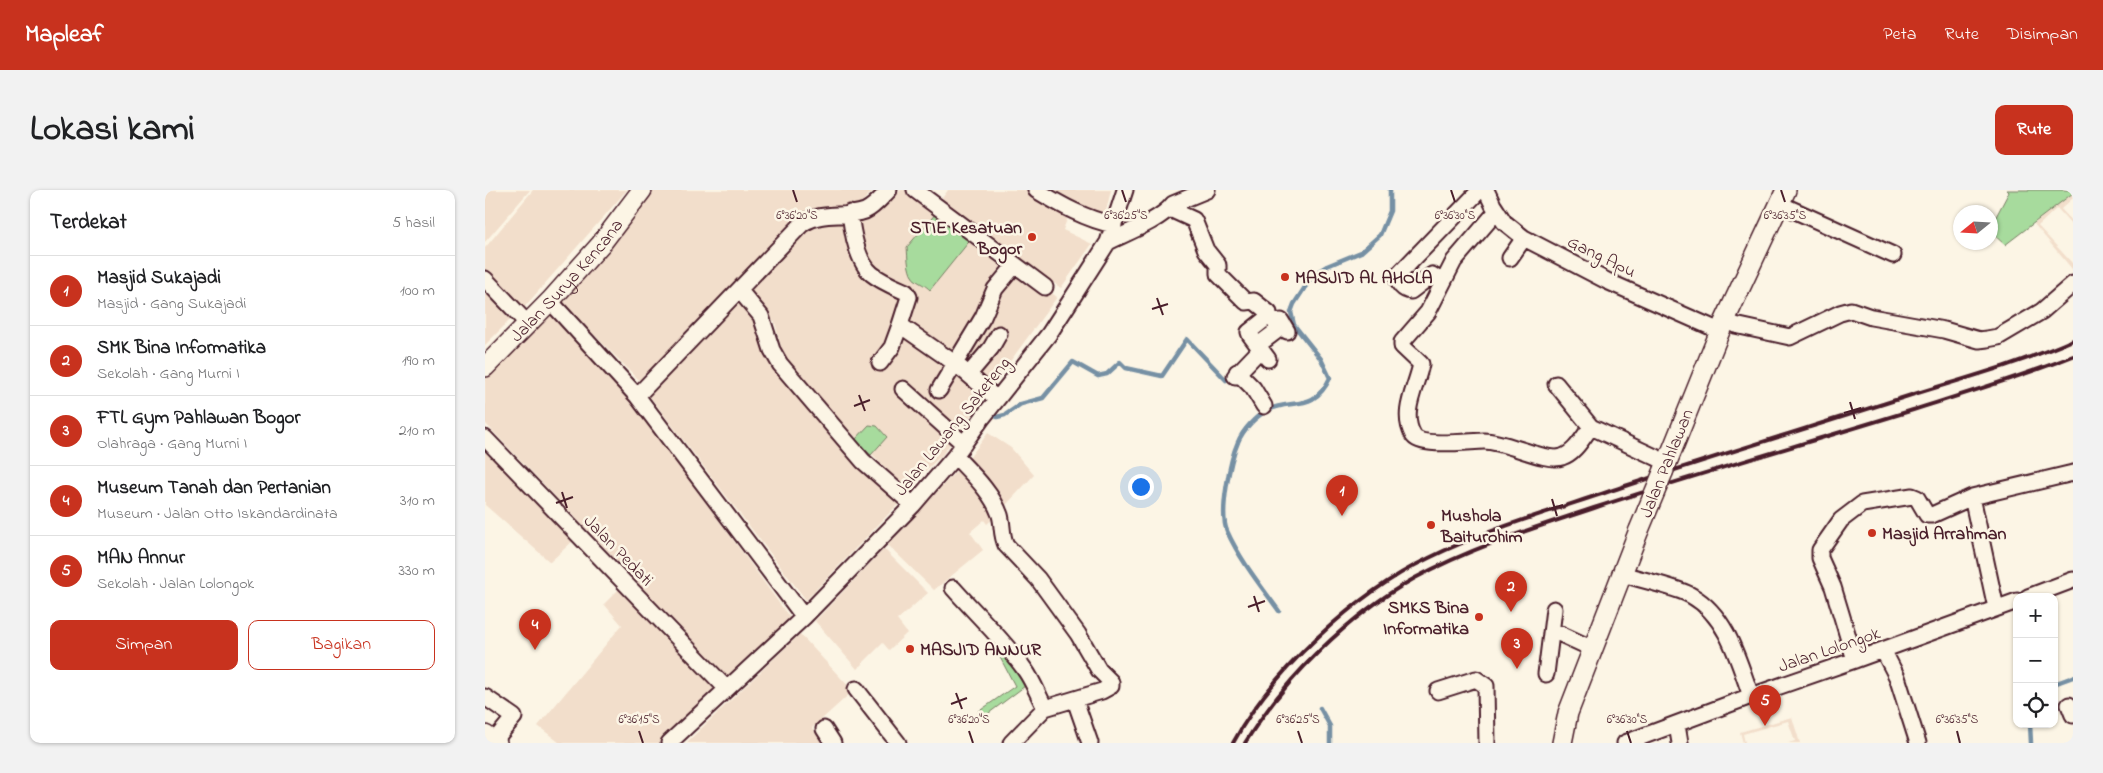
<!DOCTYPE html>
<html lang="id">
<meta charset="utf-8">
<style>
:root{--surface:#fff;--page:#f2f2f2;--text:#202124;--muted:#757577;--line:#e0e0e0;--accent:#c8321e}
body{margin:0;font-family:"Indie Flower",sans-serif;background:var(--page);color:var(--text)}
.controls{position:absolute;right:15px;bottom:15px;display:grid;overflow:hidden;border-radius:10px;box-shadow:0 1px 4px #0004}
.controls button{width:45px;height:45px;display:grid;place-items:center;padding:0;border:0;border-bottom:1px solid var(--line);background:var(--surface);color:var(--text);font:25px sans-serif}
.compass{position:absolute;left:1468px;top:15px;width:45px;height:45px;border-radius:50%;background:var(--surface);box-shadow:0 1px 4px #0004;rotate:252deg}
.you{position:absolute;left:655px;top:296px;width:18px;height:18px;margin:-12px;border:4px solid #fff;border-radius:50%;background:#1a73e8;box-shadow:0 0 0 8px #1a73e833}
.badge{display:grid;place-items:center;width:32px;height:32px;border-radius:50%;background:var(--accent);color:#fff;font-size:16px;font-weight:700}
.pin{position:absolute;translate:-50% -41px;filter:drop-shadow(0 1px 2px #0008)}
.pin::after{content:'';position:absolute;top:26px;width:18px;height:15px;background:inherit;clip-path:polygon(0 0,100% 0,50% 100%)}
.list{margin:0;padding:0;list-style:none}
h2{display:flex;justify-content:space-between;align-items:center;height:65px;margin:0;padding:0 20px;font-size:21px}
h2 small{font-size:16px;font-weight:400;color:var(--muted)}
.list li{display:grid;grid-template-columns:32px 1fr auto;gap:15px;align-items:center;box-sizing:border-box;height:70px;padding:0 20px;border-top:1px solid var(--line)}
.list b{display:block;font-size:19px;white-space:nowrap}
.list p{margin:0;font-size:16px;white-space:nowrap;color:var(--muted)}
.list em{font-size:16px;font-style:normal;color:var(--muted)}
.actions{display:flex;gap:10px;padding:15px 20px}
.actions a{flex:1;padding:11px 0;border:1px solid var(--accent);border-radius:10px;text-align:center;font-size:18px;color:var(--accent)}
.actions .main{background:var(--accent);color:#fff}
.icon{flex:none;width:28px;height:28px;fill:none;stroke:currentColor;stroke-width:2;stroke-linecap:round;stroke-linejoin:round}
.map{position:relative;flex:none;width:1588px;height:553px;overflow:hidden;border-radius:10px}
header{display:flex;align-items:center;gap:30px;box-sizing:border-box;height:70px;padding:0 25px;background:var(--accent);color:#fff}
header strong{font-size:24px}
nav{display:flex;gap:28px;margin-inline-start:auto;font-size:18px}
.intro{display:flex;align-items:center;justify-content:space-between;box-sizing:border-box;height:120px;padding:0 30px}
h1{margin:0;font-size:35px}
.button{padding:12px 22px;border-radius:10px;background:var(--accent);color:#fff;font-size:18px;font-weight:700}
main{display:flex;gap:30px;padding:0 30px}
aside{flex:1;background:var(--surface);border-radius:10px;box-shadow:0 1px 4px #0004}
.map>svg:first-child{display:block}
.built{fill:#f2decb}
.green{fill:#a7db9d;stroke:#787d64}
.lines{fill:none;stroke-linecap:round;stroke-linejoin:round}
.stream{stroke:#7690a4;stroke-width:4.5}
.minor-casing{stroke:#4a1f2b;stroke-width:19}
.major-casing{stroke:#4a1f2b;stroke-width:22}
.minor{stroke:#fcf5e5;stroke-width:15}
.major{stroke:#fcf5e5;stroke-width:19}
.rail{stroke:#4a1f2b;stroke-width:4}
.major-bridge-casing{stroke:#4a1f2b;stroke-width:22;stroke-linecap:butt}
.major-bridge{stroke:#fcf5e5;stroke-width:19}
.ticks{fill:none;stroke:#4a1f2b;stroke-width:2}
.poi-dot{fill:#c8321e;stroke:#fcf5e5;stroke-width:2}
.labels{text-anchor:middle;stroke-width:5;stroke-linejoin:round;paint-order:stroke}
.poi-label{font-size:18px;font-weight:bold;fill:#4a1f2b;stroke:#fcf5e5;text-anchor:start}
.street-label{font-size:18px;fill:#4a1f2b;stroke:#fcf5e5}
.ticks-label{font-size:12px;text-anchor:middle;fill:#4a1f2b;stroke:#fcf5e5;stroke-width:5;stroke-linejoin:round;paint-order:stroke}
</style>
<header>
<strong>Mapleaf</strong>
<nav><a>Peta</a><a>Rute</a><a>Disimpan</a></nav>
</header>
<div class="intro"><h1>Lokasi kami</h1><a class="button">Rute</a></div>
<main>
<aside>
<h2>Terdekat<small>5 hasil</small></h2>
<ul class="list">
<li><span class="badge">1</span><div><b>Masjid Sukajadi</b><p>Masjid · Gang Sukajadi</p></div><em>100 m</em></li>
<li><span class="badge">2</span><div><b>SMK Bina Informatika</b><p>Sekolah · Gang Murni I</p></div><em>190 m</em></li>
<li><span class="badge">3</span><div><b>FTL Gym Pahlawan Bogor</b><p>Olahraga · Gang Murni I</p></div><em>210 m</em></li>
<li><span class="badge">4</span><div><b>Museum Tanah dan Pertanian</b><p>Museum · Jalan Otto Iskandardinata</p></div><em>310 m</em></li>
<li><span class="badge">5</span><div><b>MAN Annur</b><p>Sekolah · Jalan Lolongok</p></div><em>330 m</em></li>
</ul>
<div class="actions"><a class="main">Simpan</a><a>Bagikan</a></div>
</aside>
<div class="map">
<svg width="1588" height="553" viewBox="0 0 1588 553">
<rect width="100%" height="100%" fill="#fcf5e5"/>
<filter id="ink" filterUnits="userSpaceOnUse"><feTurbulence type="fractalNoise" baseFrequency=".02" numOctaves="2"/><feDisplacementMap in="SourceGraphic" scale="10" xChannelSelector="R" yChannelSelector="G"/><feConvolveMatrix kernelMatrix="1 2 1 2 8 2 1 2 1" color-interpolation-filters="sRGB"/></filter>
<g filter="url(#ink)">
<path class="built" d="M0,0H45L0,52Z
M48,0H142L35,122L0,85V58Z
M166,0H389L365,23V28L379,32L416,0H429L572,107L457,265L421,299L300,174L290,132L261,104L319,36L334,29L321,21L228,118L154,190L76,111Z
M463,0H545L584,24L578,40L607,54L576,98L453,14Z
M567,0H626L621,21L607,23L594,18Z
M1588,4V8L1576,19L1588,32V36L1572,18L1553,36L1588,74V80L1549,34L1582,6Z
M0,91L30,125L0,155Z
M256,109L277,130L293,180L418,309L321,410L160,200Z
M69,120L118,171L305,428L243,487L0,233V190Z
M503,243L526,258L549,285L521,315L482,271Z
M0,256L89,350L65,372L0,315Z
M477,275L510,327L502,334L499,330L485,342L498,360L449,400L403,355Z
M399,359L443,403L412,430L422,443L404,460L398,453L372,479L330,431Z
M136,397L230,500L175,553H75L53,536L137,435L119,414Z
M315,444L368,501L327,538L339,553H201Z
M1307,527L1315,553H1303L1310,551L1303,531L1258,544L1260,553H1258L1255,542Z"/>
<path class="green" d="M1522,0H1588V3L1520,55L1506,42V36L1524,2Z
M458,15L491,43L445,100C440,95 438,95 432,91C422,86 423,67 422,57Z
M384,235L392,236L402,247L386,265L370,250Z
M507,452L527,476L540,496L496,529L493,522L530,496Z"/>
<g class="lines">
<path class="stream" d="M512,227L520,225L536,214L558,208L588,172L613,186L622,184L635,172L641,178L677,186L702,149L741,190
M794,421C776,396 755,370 742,341C734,323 745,270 753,252C758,240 770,227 781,221C806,207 828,224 845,188L836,169L809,135L806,122L809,114L828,85L842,76L876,62L895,45L905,21V0
M1569,494L1588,487
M835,518L845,536V553
M1545,534L1546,553"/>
<g class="minor-casing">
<path id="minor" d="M430,0L560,97
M551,0C576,15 600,29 629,35
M1001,0L1008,15L1019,32L1039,48L1124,92L1235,141
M1295,14L1408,65
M685,19L709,30L721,60L733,75V84L761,112L769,111L784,123V126L764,142L765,145L783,169
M1012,21L969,71L943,122L917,152V156L936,174C932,196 915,222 928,245C935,258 985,251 999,251C1021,251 1061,273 1077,267C1090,263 1098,247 1106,237
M365,23C367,40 372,72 387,84C397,92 410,97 421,102L424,107L415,135
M623,52C641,43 676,30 688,14L722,0
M1025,68L1039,48
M0,89L42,133
M957,92L947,85L926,101C918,100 913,94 912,86L995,0
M255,101L276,126L287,160L295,174L378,271L428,315
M65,111L152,206L319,427
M1241,130L1250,135L1305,147L1355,123L1366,120L1386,127L1459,140L1494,150L1502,149L1513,147L1557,121L1588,94
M773,155L793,140L790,132L796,131L802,141
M395,173L407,157L415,135L471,174L512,209
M752,182L768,198L779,216
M484,184L506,158L514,144
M750,186L776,159
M1071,194L1106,237L1181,272
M418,199L479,254
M454,200L498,127L510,99L530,75
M152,206L317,34C338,20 359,29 380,21C389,17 397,7 404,0
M0,248L241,498
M470,266C486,283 507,302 515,325C518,335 516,345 521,355L553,389L593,444L614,480L626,492V496L617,501L560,518
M1487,307L1511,418
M1138,384C1155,390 1193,397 1207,406C1242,426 1253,470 1266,506
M468,398C492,425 519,450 540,480C548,491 553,505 560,518L526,553
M1543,407L1588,390
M1067,440L1108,459
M1398,460L1412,487L1433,553
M1370,470L1348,397L1335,368V360L1356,330L1377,314L1427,306L1432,308L1442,325H1447L1487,307L1588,283
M1061,484L1069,419
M371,499L413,553
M953,501L991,489L1001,496L1002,553
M0,507L29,527L9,551
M590,510L605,553
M1584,515L1588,525
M1192,535L1195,553
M339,539L348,553
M184,553L319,427L428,315L470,266L498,227L564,144L584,113L623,52L640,0
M1140,553L1266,506L1370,470L1532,411"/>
</g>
<g class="major-casing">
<g id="major">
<path id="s1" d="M0,177L65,111L116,54L157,0"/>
<path d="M1179,280L1235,141L1301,0"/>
<path d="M0,545L12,553"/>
<path d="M1077,553L1083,523L1154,340"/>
</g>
</g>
<use href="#minor" class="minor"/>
<use href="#major" class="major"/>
<path class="rail" d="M748,553C786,482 871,403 944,368C1005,338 1073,319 1137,297C1231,266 1326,237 1420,207C1477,189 1534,174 1588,150
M760,553C800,488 864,425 930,388C987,357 1049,338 1109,318C1215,283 1322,253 1428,220C1482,203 1536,187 1588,166"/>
<g class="major-bridge-casing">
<path id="major-bridge" d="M1154,340L1179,280"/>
</g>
<use href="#major-bridge" class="major-bridge"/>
</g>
</g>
<path class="ticks" d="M308,0L312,12M637,0L641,12M966,0L970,12M1296,0L1300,12M672,108L678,125M667,119L683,114M374,205L380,221M1365,212L1370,229M369,216L385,210M1359,223L1376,218M77,302L82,318M1067,309L1072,326M71,313L88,307M1061,320L1078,315M769,406L774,422M763,417L780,411M471,503L477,519M466,514L482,508M154,541L158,553M484,541L488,553M813,541L817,553M1142,541L1146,553M1472,541L1475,553"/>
<g class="poi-dot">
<circle cx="547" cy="47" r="5"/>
<circle cx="800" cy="87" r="5"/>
<circle cx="946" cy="335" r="5"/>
<circle cx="1387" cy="343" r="5"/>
<circle cx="994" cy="427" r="5"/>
<circle cx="425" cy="459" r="5"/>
</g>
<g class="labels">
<g class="poi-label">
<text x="537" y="43" text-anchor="end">STIE Kesatuan<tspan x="537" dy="21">Bogor</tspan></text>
<text x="810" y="93">MASJID AL AHOLA</text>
<text x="956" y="331">Mushola<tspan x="956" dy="21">Baiturohim</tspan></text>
<text x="1397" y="349">Masjid Arrahman</text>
<text x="984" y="423" text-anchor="end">SMKS Bina<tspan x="984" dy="21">Informatika</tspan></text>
<text x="435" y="465">MASJID ANNUR</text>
</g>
<g class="street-label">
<text transform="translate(1117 66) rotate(26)" y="6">Gang Apu</text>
<text dy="6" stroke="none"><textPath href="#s1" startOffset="119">Jalan Surya Kencana</textPath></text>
<text transform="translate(467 236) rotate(-51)" y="6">Jalan Lawang Saketeng</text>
<text transform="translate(1181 273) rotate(-68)" y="6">Jalan Pahlawan</text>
<text transform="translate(134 360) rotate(46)" y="6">Jalan Pedati</text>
<text transform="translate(1344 459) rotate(-19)" y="6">Jalan Lolongok</text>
</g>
</g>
<g class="ticks-label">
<text x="312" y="29">6°36'20"S</text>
<text x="641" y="29">6°36'25"S</text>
<text x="970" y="29">6°36'30"S</text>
<text x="1300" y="29">6°36'35"S</text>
<text x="154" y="533">6°36'15"S</text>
<text x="484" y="533">6°36'20"S</text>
<text x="813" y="533">6°36'25"S</text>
<text x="1142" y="533">6°36'30"S</text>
<text x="1472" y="533">6°36'35"S</text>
</g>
</svg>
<div class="controls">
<button>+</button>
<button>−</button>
<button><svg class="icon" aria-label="locate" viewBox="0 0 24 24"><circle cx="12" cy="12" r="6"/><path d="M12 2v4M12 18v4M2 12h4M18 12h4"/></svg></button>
</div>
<svg class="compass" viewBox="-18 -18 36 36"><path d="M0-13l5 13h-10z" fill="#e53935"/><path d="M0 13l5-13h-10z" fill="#757577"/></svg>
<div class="you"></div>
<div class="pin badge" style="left:857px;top:326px">1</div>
<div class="pin badge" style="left:1026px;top:422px">2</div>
<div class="pin badge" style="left:1032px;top:479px">3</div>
<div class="pin badge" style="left:50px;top:460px">4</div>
<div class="pin badge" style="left:1280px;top:536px">5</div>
</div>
</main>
